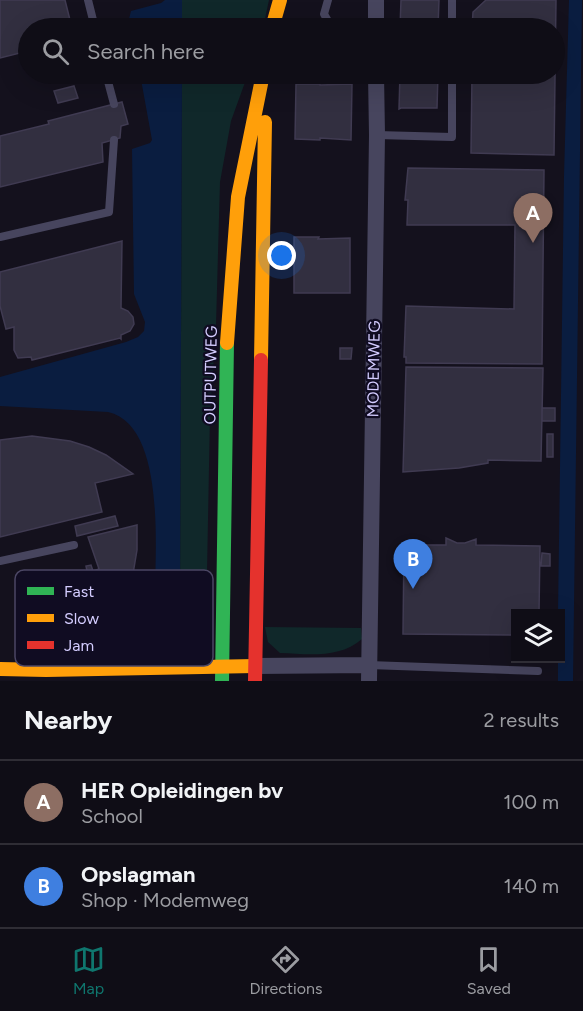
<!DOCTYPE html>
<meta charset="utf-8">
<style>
:root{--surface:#0f0d16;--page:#1d1b23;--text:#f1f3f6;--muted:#9b9ca1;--line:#2f2d35;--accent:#0f766e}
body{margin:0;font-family:Figtree,sans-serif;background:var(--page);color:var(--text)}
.controls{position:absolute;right:18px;bottom:18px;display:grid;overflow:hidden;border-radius:0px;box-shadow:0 6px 24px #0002}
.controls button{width:54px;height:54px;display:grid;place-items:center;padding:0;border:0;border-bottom:2px solid var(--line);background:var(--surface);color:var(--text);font:30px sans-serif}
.you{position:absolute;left:282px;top:256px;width:21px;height:21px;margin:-15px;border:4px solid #fff;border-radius:50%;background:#1a73e8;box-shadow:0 0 0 9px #1a73e833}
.badge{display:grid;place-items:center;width:39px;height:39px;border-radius:50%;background:var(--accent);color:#fff;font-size:20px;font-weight:700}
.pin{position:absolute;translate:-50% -50px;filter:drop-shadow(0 2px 3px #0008)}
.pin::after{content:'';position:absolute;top:32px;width:21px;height:18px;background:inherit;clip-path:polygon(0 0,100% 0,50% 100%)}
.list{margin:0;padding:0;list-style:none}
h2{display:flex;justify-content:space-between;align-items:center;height:78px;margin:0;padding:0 24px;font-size:26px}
h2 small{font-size:20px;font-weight:400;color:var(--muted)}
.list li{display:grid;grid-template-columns:39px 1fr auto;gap:18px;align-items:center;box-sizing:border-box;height:84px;padding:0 24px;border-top:2px solid var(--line)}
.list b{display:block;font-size:22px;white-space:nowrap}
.list p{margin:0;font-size:20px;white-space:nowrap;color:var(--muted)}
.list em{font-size:20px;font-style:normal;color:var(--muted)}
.icon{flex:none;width:33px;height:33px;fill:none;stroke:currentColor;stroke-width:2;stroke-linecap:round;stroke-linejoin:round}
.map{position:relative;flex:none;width:583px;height:681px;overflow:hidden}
.search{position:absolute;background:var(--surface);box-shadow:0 6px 24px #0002;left:18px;right:18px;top:18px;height:66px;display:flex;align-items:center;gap:15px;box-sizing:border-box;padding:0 21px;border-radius:33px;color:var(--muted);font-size:22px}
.sheet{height:246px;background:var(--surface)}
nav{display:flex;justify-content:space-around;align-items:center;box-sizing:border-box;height:84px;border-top:2px solid var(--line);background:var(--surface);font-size:16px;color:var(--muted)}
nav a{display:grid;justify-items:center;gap:3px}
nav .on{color:var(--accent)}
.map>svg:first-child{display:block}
.green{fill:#10282a}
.water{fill:#0a1d40}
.building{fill:#322f40;stroke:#403b52;stroke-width:1.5}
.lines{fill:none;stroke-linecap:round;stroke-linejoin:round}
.lane{stroke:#47455e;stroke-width:8}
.street{stroke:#47455e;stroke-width:16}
.fast{stroke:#30b455;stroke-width:14}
.slow{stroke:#ff9f0a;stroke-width:14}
.jam{stroke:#e5322d;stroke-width:14}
.labels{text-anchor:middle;stroke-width:4.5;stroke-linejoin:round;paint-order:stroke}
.street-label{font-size:16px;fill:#d4cdff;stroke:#100c22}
.key{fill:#100c22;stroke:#4b4664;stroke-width:1.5}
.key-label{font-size:16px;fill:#d4cdff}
</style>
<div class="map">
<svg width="583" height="681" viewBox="0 0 583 681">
<rect width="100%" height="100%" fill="#14111d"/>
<path class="green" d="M182,0H269L263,28H182Z
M182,74H248L231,121L220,182L216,325L210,414L206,626C196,662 167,659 136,661L155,596L180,593Z
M265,627L361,628L362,639C339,659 308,654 280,653L268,642Z"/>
<path class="water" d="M165,0H182V28H131L129,19L131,11L161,3Z
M569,0H582L573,681H558V659L560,658V614L558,613L564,176Z
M140,74H182L180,594L155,596C155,551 166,425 108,412L0,406V377L126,342L138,337L144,331L145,322L134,294L132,149L150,143L152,140Z"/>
<path class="building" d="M0,0H65L72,28H28V51L0,58Z
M401,0H439L438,28H400Z
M486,0H556L554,155L471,153L472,74H554V28H472L473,12Z
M400,74H438L437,108H401L399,109Z
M296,84H320V85L352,84L351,140L320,138V140L295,139Z
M74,86L78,98L58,103L54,91Z
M122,102L128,124L121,126L120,138L102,143L103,162L0,187V136L49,124L48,121Z
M408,168L544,170L542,364L406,363V357H404L406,306L514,309L515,225H407L408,200H405Z
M294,237H319L318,239L350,238V293H294Z
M122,241L121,308L128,311L133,317L134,324L130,331L121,335V339L120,338L32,360L31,357L18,358L14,350V327L6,329L0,306V272Z
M340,348H352L351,359H340Z
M406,367L543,368L541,461L488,460V463L459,468L403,472Z
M542,408H555V421H542Z
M547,434H553V457H547Z
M32,436L70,441L89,447L106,455L133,474L95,483L102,512L0,537V440Z
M115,516L118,526L77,536L75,526Z
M137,525V550L133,574L139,598L133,599L142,620L113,619L107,604L41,622L37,606L30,605L31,601L35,599L32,585L87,571L86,566L91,565L93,571L99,569L88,537Z
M446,538L457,543H465L476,539V545L540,546L539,614H516V635L403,634L404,545H446Z
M542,553L550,554V566H541Z"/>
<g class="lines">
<path class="lane" d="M88,0L95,28
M328,0L324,14L332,28
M452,0V28
M106,74L114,104
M377,135L452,137V74
M0,237L109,212L114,140
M0,561L74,545
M369,665L538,671"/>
<path class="street" d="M376,0V28
M255,666L369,665
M369,681L377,135L376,74"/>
<path class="fast" d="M222,681L227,343"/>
<path class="slow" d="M272,28L280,0
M227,343L238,197L263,74
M261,360L265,122
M0,669L46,670L255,666"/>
<path class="jam" d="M255,681L261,360"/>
</g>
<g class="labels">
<g class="street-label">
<text transform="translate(373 369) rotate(-89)" y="6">MODEMWEG</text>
<text transform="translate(210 375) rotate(-89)" y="6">OUTPUTWEG</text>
</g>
</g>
<rect x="15" y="570" width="198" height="96" rx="9" class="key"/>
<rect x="27" y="587" width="27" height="8" fill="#30b455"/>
<rect x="27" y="614" width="27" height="8" fill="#ff9f0a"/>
<rect x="27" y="641" width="27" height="8" fill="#e5322d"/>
<g class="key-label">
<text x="64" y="597">Fast</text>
<text x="64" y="624">Slow</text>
<text x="64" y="651">Jam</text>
</g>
</svg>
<div class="controls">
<button><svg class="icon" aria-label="layers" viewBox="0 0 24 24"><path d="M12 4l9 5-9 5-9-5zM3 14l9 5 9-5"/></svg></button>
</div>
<div class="you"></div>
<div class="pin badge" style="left:533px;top:243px;background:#8d6e63">A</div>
<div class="pin badge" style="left:413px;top:589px;background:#3f7fe0">B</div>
<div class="search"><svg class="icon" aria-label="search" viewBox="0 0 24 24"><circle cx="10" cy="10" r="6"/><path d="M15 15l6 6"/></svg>Search here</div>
</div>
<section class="sheet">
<h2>Nearby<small>2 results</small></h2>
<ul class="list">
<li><span class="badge" style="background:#8d6e63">A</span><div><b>HER Opleidingen bv</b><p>School</p></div><em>100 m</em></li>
<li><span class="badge" style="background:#3f7fe0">B</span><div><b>Opslagman</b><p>Shop · Modemweg</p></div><em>140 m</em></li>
</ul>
</section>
<nav>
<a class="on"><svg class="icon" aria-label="map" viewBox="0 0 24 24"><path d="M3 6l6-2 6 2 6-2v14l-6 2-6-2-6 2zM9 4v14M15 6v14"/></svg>Map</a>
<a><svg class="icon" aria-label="directions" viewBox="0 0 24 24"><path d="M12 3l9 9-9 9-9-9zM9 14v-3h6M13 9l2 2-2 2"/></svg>Directions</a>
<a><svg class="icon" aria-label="saved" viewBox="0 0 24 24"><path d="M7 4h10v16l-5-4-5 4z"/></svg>Saved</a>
</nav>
